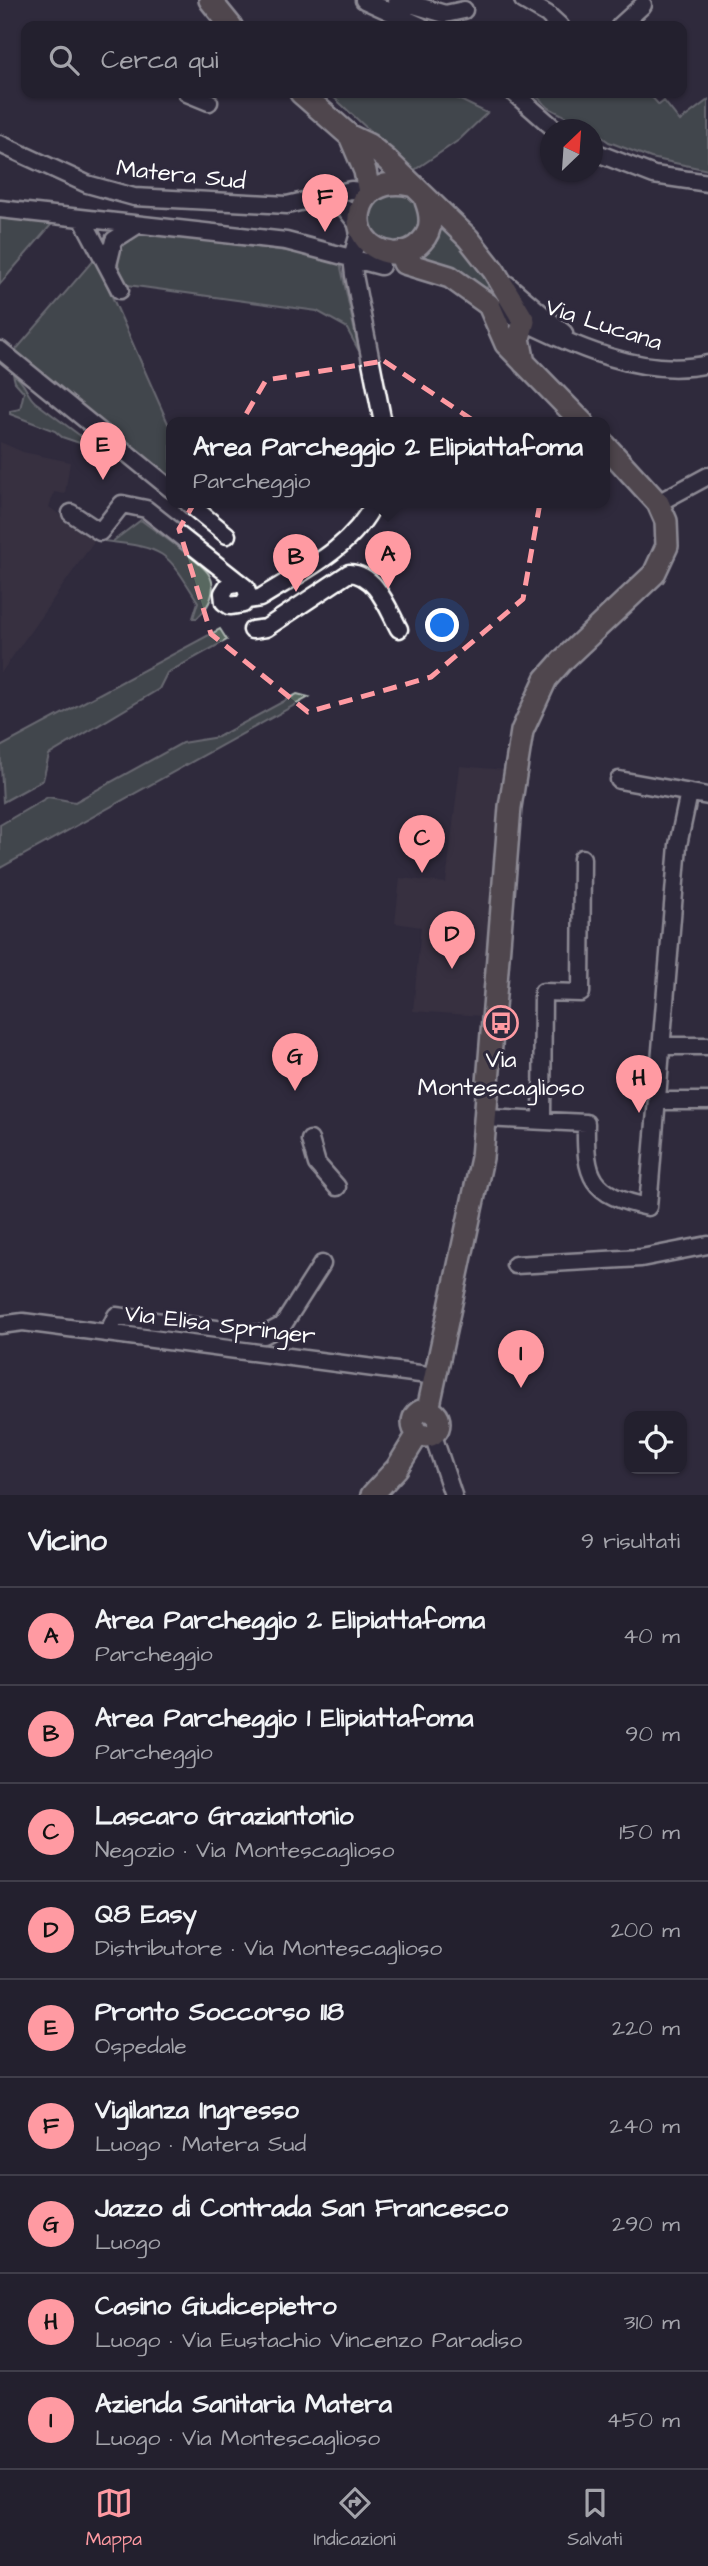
<!DOCTYPE html>
<html lang="it">
<meta charset="utf-8">
<style>
:root{--surface:#23202e;--page:#2f2d3a;--text:#f1f3f6;--muted:#a3a3aa;--line:#403e4a;--accent:#ff9aa2}
body{margin:0;font-family:"Architects Daughter",sans-serif;background:var(--page);color:var(--text)}
.controls{position:absolute;right:21px;bottom:21px;display:grid;overflow:hidden;border-radius:14px;box-shadow:0 2px 5px #0004}
.controls button{width:63px;height:63px;display:grid;place-items:center;padding:0;border:0;border-bottom:2px solid var(--line);background:var(--surface);color:var(--text);font:35px sans-serif}
.compass{position:absolute;left:540px;top:119px;width:63px;height:63px;border-radius:50%;background:var(--surface);box-shadow:0 2px 5px #0004;rotate:25deg}
.you{position:absolute;left:443px;top:626px;width:24px;height:24px;margin:-18px;border:5px solid #fff;border-radius:50%;background:#1a73e8;box-shadow:0 0 0 10px #1a73e833}
.badge{display:grid;place-items:center;width:46px;height:46px;border-radius:50%;background:var(--accent);color:#111;font-size:23px;font-weight:700}
.pin{position:absolute;translate:-50% -58px;filter:drop-shadow(0 2px 4px #0008)}
.pin::after{content:'';position:absolute;top:37px;width:24px;height:21px;background:inherit;clip-path:polygon(0 0,100% 0,50% 100%)}
.popup{position:absolute;left:166px;top:417px;width:444px;height:91px;box-sizing:border-box;display:grid;place-content:center;border-radius:14px;background:var(--surface);filter:drop-shadow(0 2px 5px #0005);font-size:23px;white-space:nowrap;color:var(--muted)}
.popup b{font-size:26px;color:var(--text)}
.popup::after{content:'';position:absolute;left:50%;top:100%;margin-left:-14px;border:14px solid transparent;border-top-color:var(--surface)}
.list{margin:0;padding:0;list-style:none}
h2{display:flex;justify-content:space-between;align-items:center;height:91px;margin:0;padding:0 28px;font-size:30px}
h2 small{font-size:23px;font-weight:400;color:var(--muted)}
.list li{display:grid;grid-template-columns:46px 1fr auto;gap:21px;align-items:center;box-sizing:border-box;height:98px;padding:0 28px;border-top:2px solid var(--line)}
.list b{display:block;font-size:26px;white-space:nowrap}
.list p{margin:0;font-size:23px;white-space:nowrap;color:var(--muted)}
.list em{font-size:23px;font-style:normal;color:var(--muted)}
.icon{flex:none;width:38px;height:38px;fill:none;stroke:currentColor;stroke-width:2;stroke-linecap:round;stroke-linejoin:round}
.map{position:relative;flex:none;width:708px;height:1495px;overflow:hidden}
.search{position:absolute;background:var(--surface);box-shadow:0 2px 5px #0004;left:21px;right:21px;top:21px;height:77px;display:flex;align-items:center;gap:18px;box-sizing:border-box;padding:0 24px;border-radius:14px;color:var(--muted);font-size:26px}
.sheet{height:973px;background:var(--surface)}
nav{display:flex;justify-content:space-around;align-items:center;box-sizing:border-box;height:98px;border-top:2px solid var(--line);background:var(--surface);font-size:19px;color:var(--muted)}
nav a{display:grid;justify-items:center;gap:4px}
nav .on{color:var(--accent)}
.map>svg:first-child{display:block}
.built{fill:#403845}
.green{fill:#586860;stroke:#acb4b0;stroke-width:2}
.lines{fill:none;stroke-linecap:round;stroke-linejoin:round}
.minor-casing{stroke:#fff;stroke-width:21}
.major-casing{stroke:#fff;stroke-width:26}
.minor{stroke:#2f2a3d;stroke-width:16}
.major{stroke:#756964;stroke-width:21}
.marked{fill:none;stroke:#ff9aa2;stroke-width:5;stroke-dasharray:14 9;stroke-linejoin:round}
.labels{text-anchor:middle;stroke-width:6;stroke-linejoin:round;paint-order:stroke}
.street-label{font-size:24px;fill:#fff;stroke:#2f2a3d}
.poi-label{font-size:24px;fill:#fff;stroke:#2f2a3d}
</style>
<div class="map">
<svg width="708" height="1495" viewBox="0 0 708 1495">
<rect width="100%" height="100%" fill="#2f2a3d"/>
<filter id="ink" filterUnits="userSpaceOnUse"><feTurbulence type="fractalNoise" baseFrequency=".0143" numOctaves="2"/><feDisplacementMap in="SourceGraphic" scale="14" xChannelSelector="R" yChannelSelector="G"/><feConvolveMatrix kernelMatrix="1 2 1 2 8 2 1 2 1" color-interpolation-filters="sRGB"/></filter>
<g filter="url(#ink)">
<path class="built" d="M0,442L23,452L70,462L65,494L54,492L49,507L95,540L1,673Z
M460,766L505,770L482,1016L413,1011L421,927L395,923L400,878L446,883Z"/>
<path class="green" d="M329,93H446L487,113L459,140L413,171Z
M533,93H648L659,105L664,101L680,121L708,100V170L651,158L609,142L592,130L549,108Z
M395,189L415,198L423,220L412,240L390,245L370,231L368,207Z
M0,212L57,218L0,284Z
M439,219L491,280L488,287L482,290L413,257Z
M134,231L331,257L340,263L359,351L346,327L317,311L128,285C113,261 112,250 134,231Z
M95,258L171,430V478L14,352Z
M13,374C27,384 25,393 35,402L82,437L90,436L107,447L106,452L62,437L55,431L10,414V411L20,409L24,392L15,382Z
M141,520C156,532 198,559 208,573C219,589 209,607 197,618H193L198,602C166,550 165,548 104,541L112,542Z
M220,629L227,640L167,673L159,689L49,755L43,780L3,802L0,747Z
M297,694L309,697L0,868V825L48,797L75,802L182,743L218,737Z"/>
<g class="lines">
<g class="minor-casing">
<path id="minor" d="M364,0L421,26
M397,0L445,14L464,10
M523,0L547,14L560,26
M620,26L643,5
M187,93L209,102
M514,93L556,130
M0,144L87,184L134,197L287,205L351,190L369,192
M592,151L654,175L708,183
M324,199L345,208L359,226
M0,209L286,241L381,266
M83,220L120,290
M360,230L352,257L354,275L383,423
M108,265L114,240L136,226
M507,284L564,333
M489,305C555,336 634,381 708,364
M0,350L171,489
M188,503L227,535
M658,503L708,476
M71,513L100,532L122,504L146,509L246,588L248,596L243,604L230,606L224,602L223,593L228,585L238,583
M247,600L260,598C301,572 352,549 374,503
M252,630L266,628L349,573C376,574 387,607 399,629
M619,780L708,796
M663,1046H708
M658,1101H708
M485,1118L586,1123C585,1177 590,1195 648,1207L678,845L689,793
M542,1121L543,992L581,993L582,858
M310,1140L317,1164L337,1187
M515,1265L641,1258L708,1245
M0,1325L23,1322L435,1376
M108,1333L116,1316L264,1335L283,1325L322,1264
M433,1435L453,1495"/>
</g>
<g class="major-casing">
<path id="major" d="M210,0L231,26
M301,93L350,136L369,145L387,160L468,238L494,271L524,321L519,338L524,363
M350,136L365,171L369,192
M410,185C352,172 340,246 392,253C403,254 414,250 422,241C433,230 431,214 426,201
M400,253L404,263L450,277L489,305L506,344L583,423
M413 1423a13 13 0 1 1 26 0a13 13 0 1 1-26 0Z
M428,1410L482,1158L510,807L522,731L546,679L562,661L654,574L667,546L666,521L658,503L605,445
M372,1495L397,1468L418,1434"/>
</g>
<use href="#minor" class="minor"/>
<use href="#major" class="major"/>
</g>
</g>
<path d="M0 0H708V1495H0ZM384,361L546,469L523,599L431,677L308,712L211,634L179,529L266,380Z" fill="#2f2a3d" fill-opacity=".55" fill-rule="evenodd"/>
<path class="marked" d="M384,361L546,469L523,599L431,677L308,712L211,634L179,529L266,380Z"/>
<defs>
<g id="bus-ring" transform="scale(1.75)"><circle r="9.5" fill="#2f2a3d" stroke="#ff9aa2" stroke-width="1.5"/><path d="M-5-6H5V4H4V6H2V4H-2V6H-4V4H-5ZM-3.5-4V0h7V-4ZM-3.5 1.2v1.5H-2V1.2ZM2 1.2v1.5H3.5V1.2Z" fill="#ff9aa2"/></g>
</defs>
<g fill-rule="evenodd">
<use href="#bus-ring" x="501" y="1023"/>
</g>
<g class="labels">
<g class="street-label">
<text transform="translate(181 174) rotate(6)" y="8">Matera Sud</text>
<text transform="translate(604 324) rotate(18)" y="8">Via Lucana</text>
<text transform="translate(220 1324) rotate(7)" y="8">Via Elisa Springer</text>
</g>
<g class="poi-label">
<text x="501" y="1067">Via<tspan x="501" dy="28">Montescaglioso</tspan></text>
</g>
</g>
</svg>
<div class="controls">
<button><svg class="icon" aria-label="locate" viewBox="0 0 24 24"><circle cx="12" cy="12" r="6"/><path d="M12 2v4M12 18v4M2 12h4M18 12h4"/></svg></button>
</div>
<svg class="compass" viewBox="-18 -18 36 36"><path d="M0-13l5 13h-10z" fill="#e53935"/><path d="M0 13l5-13h-10z" fill="#a3a3aa"/></svg>
<div class="you"></div>
<div class="pin badge" style="left:388px;top:589px">A</div>
<div class="popup"><b>Area Parcheggio 2 Elipiattafoma</b>Parcheggio</div>
<div class="pin badge" style="left:296px;top:592px">B</div>
<div class="pin badge" style="left:422px;top:873px">C</div>
<div class="pin badge" style="left:452px;top:969px">D</div>
<div class="pin badge" style="left:103px;top:480px">E</div>
<div class="pin badge" style="left:325px;top:232px">F</div>
<div class="pin badge" style="left:295px;top:1091px">G</div>
<div class="pin badge" style="left:639px;top:1113px">H</div>
<div class="pin badge" style="left:521px;top:1388px">I</div>
<div class="search"><svg class="icon" aria-label="search" viewBox="0 0 24 24"><circle cx="10" cy="10" r="6"/><path d="M15 15l6 6"/></svg>Cerca qui</div>
</div>
<section class="sheet">
<h2>Vicino<small>9 risultati</small></h2>
<ul class="list">
<li><span class="badge">A</span><div><b>Area Parcheggio 2 Elipiattafoma</b><p>Parcheggio</p></div><em>40 m</em></li>
<li><span class="badge">B</span><div><b>Area Parcheggio 1 Elipiattafoma</b><p>Parcheggio</p></div><em>90 m</em></li>
<li><span class="badge">C</span><div><b>Lascaro Graziantonio</b><p>Negozio · Via Montescaglioso</p></div><em>150 m</em></li>
<li><span class="badge">D</span><div><b>Q8 Easy</b><p>Distributore · Via Montescaglioso</p></div><em>200 m</em></li>
<li><span class="badge">E</span><div><b>Pronto Soccorso 118</b><p>Ospedale</p></div><em>220 m</em></li>
<li><span class="badge">F</span><div><b>Vigilanza Ingresso</b><p>Luogo · Matera Sud</p></div><em>240 m</em></li>
<li><span class="badge">G</span><div><b>Jazzo di Contrada San Francesco</b><p>Luogo</p></div><em>290 m</em></li>
<li><span class="badge">H</span><div><b>Casino Giudicepietro</b><p>Luogo · Via Eustachio Vincenzo Paradiso</p></div><em>310 m</em></li>
<li><span class="badge">I</span><div><b>Azienda Sanitaria Matera</b><p>Luogo · Via Montescaglioso</p></div><em>450 m</em></li>
</ul>
</section>
<nav>
<a class="on"><svg class="icon" aria-label="map" viewBox="0 0 24 24"><path d="M3 6l6-2 6 2 6-2v14l-6 2-6-2-6 2zM9 4v14M15 6v14"/></svg>Mappa</a>
<a><svg class="icon" aria-label="directions" viewBox="0 0 24 24"><path d="M12 3l9 9-9 9-9-9zM9 14v-3h6M13 9l2 2-2 2"/></svg>Indicazioni</a>
<a><svg class="icon" aria-label="saved" viewBox="0 0 24 24"><path d="M7 4h10v16l-5-4-5 4z"/></svg>Salvati</a>
</nav>
